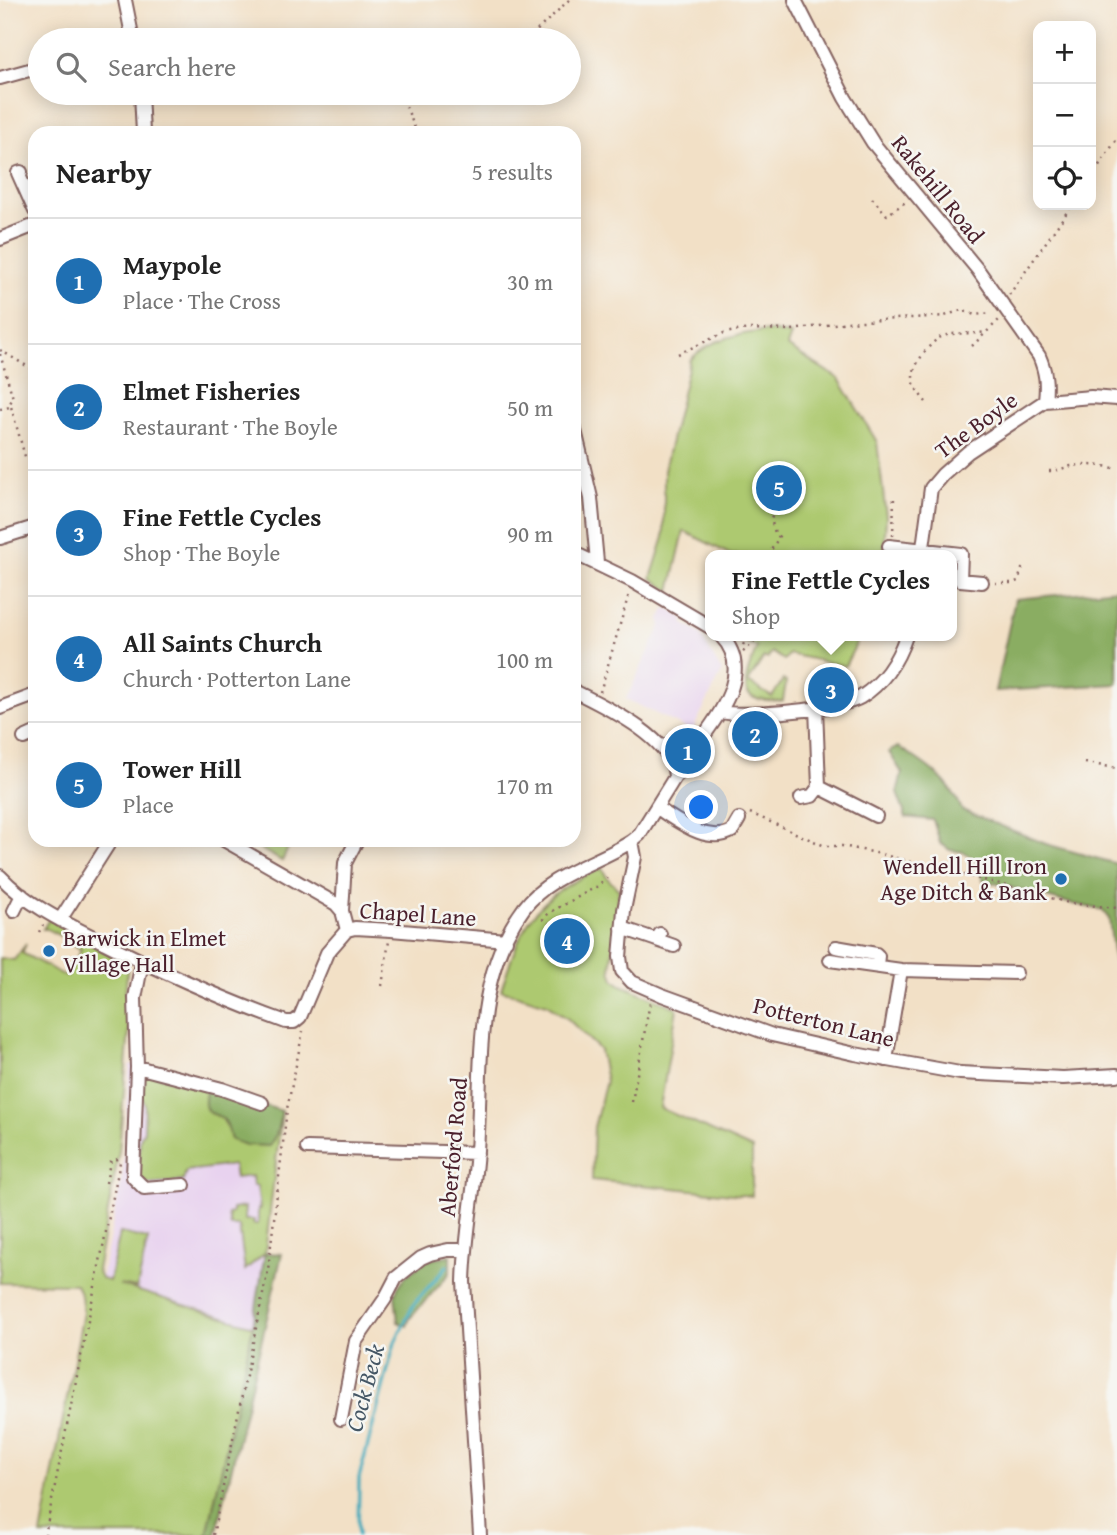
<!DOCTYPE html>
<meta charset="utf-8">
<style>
:root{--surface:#fff;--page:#f6f6f6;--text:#222;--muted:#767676;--line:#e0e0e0;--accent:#1f6fb2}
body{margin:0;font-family:"Gentium Book Plus",serif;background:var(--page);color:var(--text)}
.controls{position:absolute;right:21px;top:21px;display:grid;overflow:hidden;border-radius:14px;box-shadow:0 4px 18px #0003}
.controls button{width:63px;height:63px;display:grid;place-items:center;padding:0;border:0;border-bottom:2px solid var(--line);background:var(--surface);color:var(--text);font:35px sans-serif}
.you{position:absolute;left:702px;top:808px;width:24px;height:24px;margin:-18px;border:5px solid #fff;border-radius:50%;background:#1a73e8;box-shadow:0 0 0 10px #1a73e833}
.badge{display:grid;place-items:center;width:46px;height:46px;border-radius:50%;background:var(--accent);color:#fff;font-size:23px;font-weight:700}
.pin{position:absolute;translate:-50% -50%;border:4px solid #fff;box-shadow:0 2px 7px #0006}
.popup{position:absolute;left:705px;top:550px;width:252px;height:91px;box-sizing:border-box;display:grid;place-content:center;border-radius:14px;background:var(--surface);filter:drop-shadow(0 2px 5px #0005);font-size:23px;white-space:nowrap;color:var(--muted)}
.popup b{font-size:26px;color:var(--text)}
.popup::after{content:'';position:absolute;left:50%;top:100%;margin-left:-14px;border:14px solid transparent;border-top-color:var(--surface)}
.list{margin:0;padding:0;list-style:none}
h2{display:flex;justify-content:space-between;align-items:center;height:91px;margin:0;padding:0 28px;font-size:30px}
h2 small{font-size:23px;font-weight:400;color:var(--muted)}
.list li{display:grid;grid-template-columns:46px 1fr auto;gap:21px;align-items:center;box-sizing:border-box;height:126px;padding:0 28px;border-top:2px solid var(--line)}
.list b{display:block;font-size:26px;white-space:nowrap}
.list p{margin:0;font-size:23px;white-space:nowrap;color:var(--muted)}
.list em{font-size:23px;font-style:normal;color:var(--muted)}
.icon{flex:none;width:38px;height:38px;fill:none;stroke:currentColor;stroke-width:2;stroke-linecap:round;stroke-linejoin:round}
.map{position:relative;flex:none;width:1117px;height:1535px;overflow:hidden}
.search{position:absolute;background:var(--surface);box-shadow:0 4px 18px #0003;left:28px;top:28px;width:553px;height:77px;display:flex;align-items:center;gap:18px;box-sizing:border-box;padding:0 24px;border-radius:38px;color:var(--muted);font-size:26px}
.panel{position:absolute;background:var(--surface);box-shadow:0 4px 18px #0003;left:28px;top:126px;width:553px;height:721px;border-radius:21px}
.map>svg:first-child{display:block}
.built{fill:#e8d2ef}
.green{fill:#adc96f;stroke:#7c744d;stroke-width:2}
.forest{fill:#8aad62;stroke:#6a6646;stroke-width:2}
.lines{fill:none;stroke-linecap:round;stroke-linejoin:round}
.stream{stroke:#3daabc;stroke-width:3.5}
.minor-casing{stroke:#856361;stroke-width:16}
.path{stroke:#856361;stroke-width:2.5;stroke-dasharray:2 5;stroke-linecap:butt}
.minor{stroke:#fff;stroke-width:12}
.poi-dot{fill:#1f6fb2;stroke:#f6f6f2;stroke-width:2.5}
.labels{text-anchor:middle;stroke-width:5;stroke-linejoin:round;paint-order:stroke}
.street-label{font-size:23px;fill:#4a1f2b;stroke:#f6f6f2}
.poi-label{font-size:23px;fill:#4a1f2b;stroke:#f6f6f2;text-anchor:end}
.water-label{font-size:24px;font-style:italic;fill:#455765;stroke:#f6f6f2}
</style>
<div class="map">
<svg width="1117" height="1535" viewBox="0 0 1117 1535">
<rect width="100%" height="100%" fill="#f6f6f2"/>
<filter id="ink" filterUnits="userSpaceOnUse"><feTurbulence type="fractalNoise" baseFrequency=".0143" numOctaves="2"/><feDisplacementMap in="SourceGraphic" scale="14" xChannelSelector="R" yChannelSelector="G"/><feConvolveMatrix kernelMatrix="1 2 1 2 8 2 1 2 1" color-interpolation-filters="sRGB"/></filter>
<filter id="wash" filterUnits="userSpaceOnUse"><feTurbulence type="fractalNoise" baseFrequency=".00686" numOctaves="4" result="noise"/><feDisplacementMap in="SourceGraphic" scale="28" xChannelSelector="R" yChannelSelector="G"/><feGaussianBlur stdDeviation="1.57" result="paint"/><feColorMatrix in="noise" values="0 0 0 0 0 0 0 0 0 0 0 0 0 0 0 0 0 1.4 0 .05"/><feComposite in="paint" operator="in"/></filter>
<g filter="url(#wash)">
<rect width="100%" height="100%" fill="#f2e0c6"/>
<path class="built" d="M666,608L685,619L683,623L699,633L722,672L692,731L626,699L661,626L660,619Z
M130,1064L282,1111L265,1253L253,1326L101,1279L122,1179Z"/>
<path class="green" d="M770,331L791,335L787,346L839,379L877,442L886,516L884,555H731L684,531L670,591L651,578L664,537V470L690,360C711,338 740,333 770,331Z
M742,636H860L845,666L789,654L784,660L772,652L767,659L764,657L748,682L772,697L783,680L786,682L783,701C774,700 763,701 754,698C736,691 753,659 757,647L740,640Z
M245,840H292L282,861Z
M602,868L607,878L619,890L611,970L614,979L621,985L677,1008L660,1108L752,1149V1196L592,1180L594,1127L606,1081L600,1050L568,1019L547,1004L501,990C523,921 533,898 602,868Z
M49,919L128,965L125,995L127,996L126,1018H130L119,1151L97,1270L101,1279L109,1281L120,1233L148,1239L137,1288L119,1285L253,1326L207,1535H41L83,1313L81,1296L76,1284L0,1283V958L14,960L26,944L22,953L67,977L81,949L71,944L72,942L47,929H43Z
M141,1071L202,1088L206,1092C203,1107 207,1113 221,1117L228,1128L276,1135L282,1111L265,1253L245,1270L239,1226H230L228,1214L232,1213V1209L245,1207L244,1220H254L253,1224H258V1209H260L257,1186H253L252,1176L235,1178L233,1165L186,1171L183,1181L148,1184L139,1176L140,1139L144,1130L145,1104L140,1094Z"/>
<path class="forest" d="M1117,589V684L995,691L1015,599Z
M898,747C924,763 951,780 962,810L1046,844L1117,864V964L1114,960L1109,919L1102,910L1069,903L983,880L975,860L963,852L950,850L940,843L933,820L906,817L897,793L902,773L889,752Z
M202,1086L282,1111L276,1135L269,1146L246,1145L231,1140C229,1135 229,1128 226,1123C218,1108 200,1122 206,1092Z
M265,1253L282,1254L216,1535H207L253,1326Z
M450,1255V1273L410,1318L407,1326L398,1322L395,1295L398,1287L406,1276L427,1260Z"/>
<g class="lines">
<path class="stream" d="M358,1535L359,1478L395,1342L414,1304L447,1266"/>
</g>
</g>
<g filter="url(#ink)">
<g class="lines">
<g class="minor-casing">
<path id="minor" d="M125,0L133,40
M795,0L845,98L873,143L978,270L1039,356C1046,372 1047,384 1045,401
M0,78L40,67
M141,93L143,133
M21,172L18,173L35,211
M0,239L35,225
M574,426L591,498L597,562
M0,538L35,527
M889,546L961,554L960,580L982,582
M574,553L632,581L710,627
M922,555L931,488L943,474L968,452L1045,401L1091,397L1117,399
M816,707L819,787L876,816
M0,708L35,695
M720,712C746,717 839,710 861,697C883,683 898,660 906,636
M24,738L35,733
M660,746L699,741
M675,777C684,769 694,760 698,747C701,739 696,745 702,738C724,709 752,668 721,636
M801,798L812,796L819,787
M657,808C678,821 707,845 732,831L739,819
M224,840L336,904L342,911L347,930
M632,841L635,857L624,910L620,957L622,971L632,982L662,995L772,1035L855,1054L960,1073L1063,1078L1117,1075
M0,876C26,904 65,923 99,940C160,971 222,999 286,1022H294L300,1017L327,953L347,930L355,928L391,930L506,940
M14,911L22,895
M342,911L345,863L357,840
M60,920L111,840
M622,928L657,940
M660,934L657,940L674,946
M836,947L876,954L878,956L877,965
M830,960L901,970L1016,973
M142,962L135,998L137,1067L133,1177L144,1188L184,1185
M886,1060L901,970
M137,1067L222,1089L262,1103
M307,1148L477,1153
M341,1419L356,1341L385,1299L396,1278L421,1258L430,1254L448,1250H465
M480,1535L464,1282C465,1238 474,1194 477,1150C483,1069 472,977 524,908C551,873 597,864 632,841L639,835L675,777C675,739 604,706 574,691"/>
</g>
<path class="path" d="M1117,25H1114L1117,31
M527,40L569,0
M412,93L402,97L417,133
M1091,177L1117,139
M872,198L887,215L907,201
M1009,295L1072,205
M972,346L999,320
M0,350L35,371
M0,354L13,398L10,403L26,460
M678,354L724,333L749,329L792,330L847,322L945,316L961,310L975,315L992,313
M926,402C920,395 913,386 913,377C913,365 930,342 941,337C954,331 971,335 986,332
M0,409L10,407
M1049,471C1057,471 1063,468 1071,466C1085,464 1104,465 1117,469
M893,536L894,497
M768,555L779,537L775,533L771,519L777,506
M995,583H1012L1018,581L1022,569L1025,566
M743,645L748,636
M743,652L761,636
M600,692L629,594
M1085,763L1117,768
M750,813L825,846H842L872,852L1008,886L1069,903L1117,908
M550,924L543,919L549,913L596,887L607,878
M39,932L43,925
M382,986L389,941
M632,1102L650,1002
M106,1183L110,1162L120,1158
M45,1535L120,1162
M213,1535L268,1270L287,1109L303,1031"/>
<use href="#minor" class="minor"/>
</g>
</g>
<g class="poi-dot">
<circle cx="1061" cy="879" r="7"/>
<circle cx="49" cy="951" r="7"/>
</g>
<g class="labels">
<g class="street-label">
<text transform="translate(938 189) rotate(51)" y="8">Rakehill Road</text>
<text transform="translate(976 425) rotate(-36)" y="8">The Boyle</text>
<text transform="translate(418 914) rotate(4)" y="8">Chapel Lane</text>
<text transform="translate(824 1022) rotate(14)" y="8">Potterton Lane</text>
<text transform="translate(453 1147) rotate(-85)" y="8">Aberford Road</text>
</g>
<g class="poi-label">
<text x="1047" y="874">Wendell Hill Iron<tspan x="1047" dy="26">Age Ditch &amp; Bank</tspan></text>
<text x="63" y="946" text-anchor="start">Barwick in Elmet<tspan x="63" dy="26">Village Hall</tspan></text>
</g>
<g class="water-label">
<text transform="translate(365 1388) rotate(-75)" y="8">Cock Beck</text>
</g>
</g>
</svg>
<div class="controls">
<button>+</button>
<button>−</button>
<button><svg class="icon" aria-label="locate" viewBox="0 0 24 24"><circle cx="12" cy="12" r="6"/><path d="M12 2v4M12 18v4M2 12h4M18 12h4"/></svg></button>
</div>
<div class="you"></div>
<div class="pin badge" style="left:688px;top:751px">1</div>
<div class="pin badge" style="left:755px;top:734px">2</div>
<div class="pin badge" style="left:831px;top:690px">3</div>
<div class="popup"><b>Fine Fettle Cycles</b>Shop</div>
<div class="pin badge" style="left:567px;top:941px">4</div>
<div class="pin badge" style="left:779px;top:488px">5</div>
<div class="search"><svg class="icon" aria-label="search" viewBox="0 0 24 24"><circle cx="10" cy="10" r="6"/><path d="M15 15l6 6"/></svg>Search here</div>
<section class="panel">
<h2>Nearby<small>5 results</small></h2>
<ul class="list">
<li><span class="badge">1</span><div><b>Maypole</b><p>Place · The Cross</p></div><em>30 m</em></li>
<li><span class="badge">2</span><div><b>Elmet Fisheries</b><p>Restaurant · The Boyle</p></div><em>50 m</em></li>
<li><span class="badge">3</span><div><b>Fine Fettle Cycles</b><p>Shop · The Boyle</p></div><em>90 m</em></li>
<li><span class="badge">4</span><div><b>All Saints Church</b><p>Church · Potterton Lane</p></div><em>100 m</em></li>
<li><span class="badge">5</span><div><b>Tower Hill</b><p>Place</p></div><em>170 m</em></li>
</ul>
</section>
</div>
